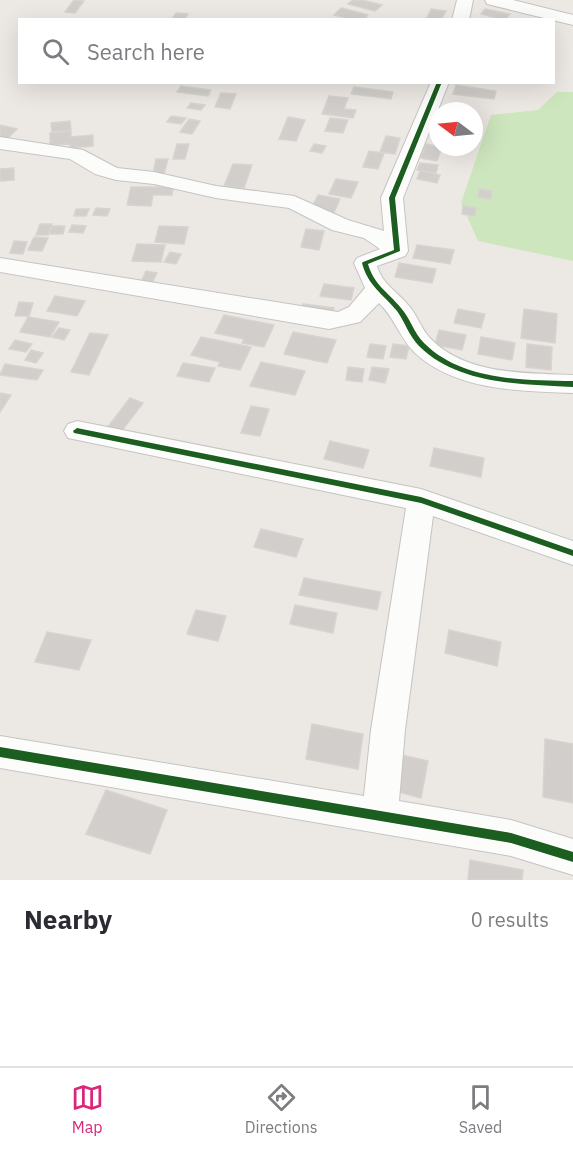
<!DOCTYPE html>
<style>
:root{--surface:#fff;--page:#f2f2f3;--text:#2b2b33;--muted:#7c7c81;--line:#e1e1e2;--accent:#db2777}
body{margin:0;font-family:"IBM Plex Sans",sans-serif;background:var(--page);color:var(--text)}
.compass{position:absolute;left:429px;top:102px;width:54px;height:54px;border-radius:50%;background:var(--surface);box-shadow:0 6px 24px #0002;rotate:286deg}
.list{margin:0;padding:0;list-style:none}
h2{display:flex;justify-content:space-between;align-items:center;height:78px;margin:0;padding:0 24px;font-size:26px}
h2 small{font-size:20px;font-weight:400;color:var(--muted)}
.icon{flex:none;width:33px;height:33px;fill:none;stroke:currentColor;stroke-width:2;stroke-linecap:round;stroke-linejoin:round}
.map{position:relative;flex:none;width:573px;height:880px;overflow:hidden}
.search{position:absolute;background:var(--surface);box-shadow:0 6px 24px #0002;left:18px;right:18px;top:18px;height:66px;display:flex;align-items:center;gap:15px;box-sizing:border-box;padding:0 21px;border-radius:0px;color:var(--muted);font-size:22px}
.sheet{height:186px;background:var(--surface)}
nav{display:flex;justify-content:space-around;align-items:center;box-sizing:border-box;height:84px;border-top:2px solid var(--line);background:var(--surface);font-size:16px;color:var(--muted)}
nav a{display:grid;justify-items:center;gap:3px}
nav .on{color:var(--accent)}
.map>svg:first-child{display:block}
.green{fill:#cee6be}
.building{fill:#d1cecb;stroke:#d7d4d0;stroke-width:1.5}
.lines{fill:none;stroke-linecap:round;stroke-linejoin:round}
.minor-casing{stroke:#c5c4c5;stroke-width:2}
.minor{fill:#fcfcfb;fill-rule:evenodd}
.cycleway-casing{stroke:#fff;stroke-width:3}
.cycleway{fill:#1b5e20;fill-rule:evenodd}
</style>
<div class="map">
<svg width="573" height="880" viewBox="0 0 573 880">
<rect width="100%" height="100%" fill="#ece8e4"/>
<path class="green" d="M557,92H573V261L478,241L461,203L491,115L538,110Z"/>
<path class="building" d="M74,0L84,1L75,13L65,12Z
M353,0H362L382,5L375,11L348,4Z
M341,8L368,15L363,20H354L334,15Z
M431,9L446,11L441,20H426Z
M485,9L510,14L505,20L481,14Z
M176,13L188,14L184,20H171Z
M456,85L496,91L494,99L453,94Z
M181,86L211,90L208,96L177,92Z
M354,87L393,92L391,99L351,94Z
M221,93L236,94L230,109L215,107Z
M329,96L348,98L344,109L356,110L353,118L322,114Z
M191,103L205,105L201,110L187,108Z
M454,105L473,108L471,111L451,110Z
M171,116L186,118L181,124L167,122Z
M288,117L305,120L296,141L279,139Z
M330,118L348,120L343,133L325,131Z
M189,119L200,121L192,134L180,132Z
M70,121L71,130L52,132L51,123Z
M0,125L17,129L5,141L0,140Z
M71,131V137L93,135V146L70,148V144L50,145V133Z
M386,136L400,138L395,154L380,152Z
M177,144H189L185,159H173Z
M314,144L326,146L322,153L310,151Z
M426,144L442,147L437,161L420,158Z
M369,151L384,153L378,169L363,167Z
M156,159H168L164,174H153Z
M420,163L438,165L436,173L417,170Z
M233,164L252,165L244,188L224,186Z
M14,168V180L0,181V169Z
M420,171L440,175L437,183L417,179Z
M336,179L358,182L351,198L329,194Z
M131,187H173L172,195H153L151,206L127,205Z
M479,189L492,191L491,199L478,197Z
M318,195L340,199L333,215L310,211Z
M463,206L476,208L475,216L462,214Z
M96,208L110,209L107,216L93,215Z
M76,209H89L86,216H74Z
M40,224H52L48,235H36Z
M72,225L86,226L83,233L69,232Z
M52,226H65L63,234H49Z
M159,226L188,227L184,244L155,242Z
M306,229L324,231L319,250L301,247Z
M34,237L48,238L42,251L28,250Z
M14,241L27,242L23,254L10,253Z
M137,244L165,245L161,262L132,261Z
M417,245L454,250L450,264L413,258Z
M170,252L181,254L176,264L164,262Z
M399,263L436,269L432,283L395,277Z
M146,271L157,273L152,283L141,282Z
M324,284L354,288L351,300L320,296Z
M55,296L85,301L77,316L47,311Z
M19,302L33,303L29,316H15Z
M303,304L334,308L330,321L299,316Z
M458,309L485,314L481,328L454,323Z
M524,309L557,314L555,343L521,338Z
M224,315L274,325L264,347L242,343L244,339L215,333Z
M28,317L59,322L50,337L20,332Z
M59,328L70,330L64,340L52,337Z
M439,330L466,335L462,350L435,345Z
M293,332L336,340L327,363L284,354Z
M90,333L108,335L89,375L71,372Z
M201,337L251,347L240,370L218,366L220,362L191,355Z
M481,337L515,343L512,360L478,354Z
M15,340L32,344L26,352L9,349Z
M370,344L386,346L383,359L367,357Z
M393,344L409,346L406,359L390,357Z
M527,344L552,347L551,370L526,367Z
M31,350L43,353L36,363L25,360Z
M261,362L305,371L295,395L250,386Z
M183,363L215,368L209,382L177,376Z
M5,364L43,370L37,380L0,375Z
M348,367L364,369L362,382L346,380Z
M372,367L389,369L385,383L369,380Z
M0,393L11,395L0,412Z
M130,398L143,403L117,437L104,432Z
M251,406L269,409L260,436L241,433Z
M330,441L369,450L363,468L324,459Z
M434,448L484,458L481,477L430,466Z
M261,529L303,539L296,557L254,547Z
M304,578L381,592L377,610L299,595Z
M295,605L337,613L333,633L290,624Z
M196,610L226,616L218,641L187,634Z
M449,630L501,642L497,666L445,653Z
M47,632L91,640L79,670L35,662Z
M312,724L363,734L358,769L306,759Z
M545,739L573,744V803L543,797Z
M402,755L428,761L421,798L395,791Z
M106,790L167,810L150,854L86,834Z
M470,860L523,870L522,880H468Z"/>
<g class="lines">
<g class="minor-casing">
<path id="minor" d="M457,0H473L469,20H452Z
M485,0H513L573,15V25L487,4Z
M431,82H449L403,198L408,251L405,256L377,266C382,284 398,292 409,306C417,315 421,328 429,337C464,375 525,373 573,375V393C520,391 455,391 414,352C400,338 394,317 379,303L360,322L329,329L0,272V258L338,312L349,307L365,288L354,263L357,258L380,249L364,238L332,230L289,208L216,198L154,184L116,180L95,174L70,159L0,149V137L83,150L117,168L154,172L216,186L294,196L348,220L384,231L381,198Z
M77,421L421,489L573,541V565L433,516L405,730L399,801L511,820L573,839V875L511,856L0,768V736L364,796L371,730L406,508L68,438L64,431L68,424Z"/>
</g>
<use href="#minor" class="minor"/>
<g class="cycleway-casing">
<path id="cycleway" d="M437,82H442L395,198L400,251L368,264C374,285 388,292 401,308C410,318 414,333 424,343C462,381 523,380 573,381V387C522,384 458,385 419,346C409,336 405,322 397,311C383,294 368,286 362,263L363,262L394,250L389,198Z
M77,428L421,497L573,550V556L421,503L74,433L73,431Z
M0,747L511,833L573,852V862L511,843L0,757Z"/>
</g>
<use href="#cycleway" class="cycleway"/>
</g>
</svg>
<svg class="compass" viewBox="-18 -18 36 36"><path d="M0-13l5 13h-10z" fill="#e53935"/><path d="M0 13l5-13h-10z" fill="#7c7c81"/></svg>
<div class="search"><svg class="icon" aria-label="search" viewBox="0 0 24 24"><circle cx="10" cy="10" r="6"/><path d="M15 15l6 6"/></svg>Search here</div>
</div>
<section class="sheet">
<h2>Nearby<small>0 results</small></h2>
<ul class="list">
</ul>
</section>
<nav>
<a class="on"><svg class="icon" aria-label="map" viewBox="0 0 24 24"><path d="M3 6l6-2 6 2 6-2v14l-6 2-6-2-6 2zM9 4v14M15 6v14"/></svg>Map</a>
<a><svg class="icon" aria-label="directions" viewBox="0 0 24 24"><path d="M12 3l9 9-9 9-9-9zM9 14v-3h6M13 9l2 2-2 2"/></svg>Directions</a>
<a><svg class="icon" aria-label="saved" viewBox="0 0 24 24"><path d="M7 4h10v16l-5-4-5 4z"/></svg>Saved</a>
</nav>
